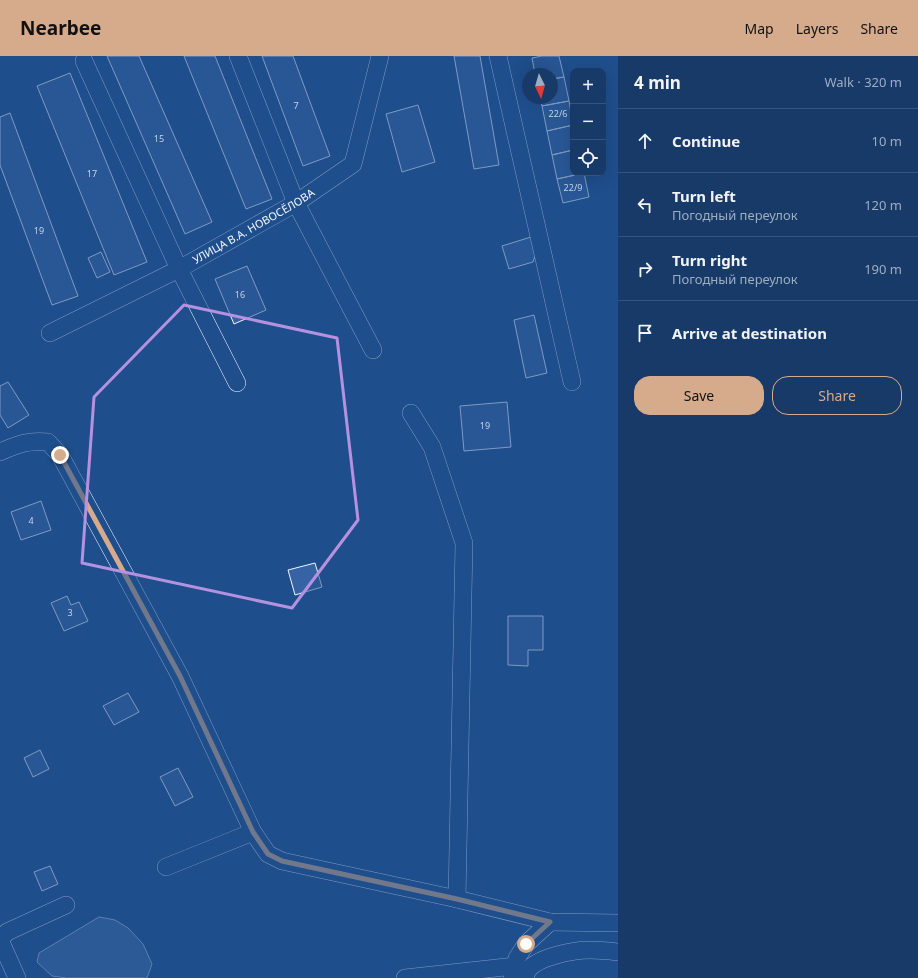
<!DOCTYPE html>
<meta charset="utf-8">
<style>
:root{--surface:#173a69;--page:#244571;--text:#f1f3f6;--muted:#9eadc0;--line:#36547d;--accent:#d6ab8b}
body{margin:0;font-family:"Noto Sans",sans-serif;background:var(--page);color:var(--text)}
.controls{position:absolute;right:12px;top:12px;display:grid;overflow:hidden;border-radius:8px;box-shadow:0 4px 16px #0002}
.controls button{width:36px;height:36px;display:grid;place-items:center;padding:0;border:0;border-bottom:1px solid var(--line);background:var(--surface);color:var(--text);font:20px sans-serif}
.compass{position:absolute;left:522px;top:12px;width:36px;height:36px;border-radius:50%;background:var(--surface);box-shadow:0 4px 16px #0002;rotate:175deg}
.stop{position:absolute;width:12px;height:12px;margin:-9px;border:3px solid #d6ab8b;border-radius:50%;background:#fff}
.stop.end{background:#d6ab8b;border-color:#fff;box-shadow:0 1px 4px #0008}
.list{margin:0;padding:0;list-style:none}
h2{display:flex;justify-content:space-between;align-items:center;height:52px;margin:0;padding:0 16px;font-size:17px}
h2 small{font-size:13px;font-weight:400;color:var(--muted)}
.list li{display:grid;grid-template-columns:26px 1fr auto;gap:12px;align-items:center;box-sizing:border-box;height:64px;padding:0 16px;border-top:1px solid var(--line)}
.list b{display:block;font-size:15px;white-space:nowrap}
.list p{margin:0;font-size:13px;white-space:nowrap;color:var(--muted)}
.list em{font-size:13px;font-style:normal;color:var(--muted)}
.actions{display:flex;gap:8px;padding:12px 16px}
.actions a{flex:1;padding:9px 0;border:1px solid var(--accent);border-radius:16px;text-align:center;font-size:14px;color:var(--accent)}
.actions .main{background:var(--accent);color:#111}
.icon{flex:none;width:22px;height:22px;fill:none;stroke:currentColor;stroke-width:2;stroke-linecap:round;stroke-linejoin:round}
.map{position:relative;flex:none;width:618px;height:922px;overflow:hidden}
header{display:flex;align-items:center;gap:24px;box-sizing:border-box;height:56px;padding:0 20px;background:var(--accent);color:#111}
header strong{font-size:19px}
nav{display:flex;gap:22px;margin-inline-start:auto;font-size:14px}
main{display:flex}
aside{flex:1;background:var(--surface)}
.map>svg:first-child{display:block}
.water{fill:#3b69a3;stroke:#a8bbd7}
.building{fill:#3563a3;stroke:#f2f6ff}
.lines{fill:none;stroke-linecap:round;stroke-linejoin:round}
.minor-casing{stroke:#f2f6ff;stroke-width:18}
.minor{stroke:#1f4e8c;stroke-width:17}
.route{stroke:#d6ab8b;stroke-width:5}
.marked{fill:none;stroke:#b691df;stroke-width:3;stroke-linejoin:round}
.labels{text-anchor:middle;stroke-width:3;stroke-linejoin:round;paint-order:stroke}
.number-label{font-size:9px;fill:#c3d1e8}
.street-label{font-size:11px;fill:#f2f6ff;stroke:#1f4e8c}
</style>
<header>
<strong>Nearbee</strong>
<nav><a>Map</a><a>Layers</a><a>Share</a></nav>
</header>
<main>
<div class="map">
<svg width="618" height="922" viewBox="0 0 618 922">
<rect width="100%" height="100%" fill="#1f4e8c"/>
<path class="water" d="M99,861L115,864L128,872L143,888L152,908L147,922H67L52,920L37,906L39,897Z"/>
<path class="building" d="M107,0H139L212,166L185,178Z
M184,0H215L272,143L246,153Z
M262,0H293L330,100L303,110Z
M454,0H480L499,109L474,113Z
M542,0H559L564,21L552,23V18H535L532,2Z
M70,17L147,206L114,219L37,30Z
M564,21L569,45L542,50L540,42H552V23Z
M569,45L573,69L547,75L542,50Z
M418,49L435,106L402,116L386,58Z
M10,57L78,240L52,249L0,109V61Z
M573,69V94L552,99L547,75Z
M573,94V117H584L557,123L552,99Z
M584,117L589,141L563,147L557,123Z
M531,181L536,197L533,206L509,213L502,190Z
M101,196L110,216L97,222L88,202Z
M247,210L266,254L234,268L215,223Z
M534,259L547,317L526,322L514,264Z
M8,326L29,359L8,372L0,359V330Z
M507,346L511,391L464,395L460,350Z
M41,445L51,474L21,484L11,456Z
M315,507L322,531L295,539L288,514Z
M67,540L71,549L79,546L88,565L64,575L51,547Z
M508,560H543V594H528V610L508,609Z
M128,637L139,656L114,669L103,650Z
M40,694L49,713L33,721L24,702Z
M178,712L193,741L175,750L160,721Z
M50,810L58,828L42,835L34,816Z"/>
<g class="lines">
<g class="minor-casing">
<g id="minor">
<path d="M238,0L296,147L373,294"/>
<path d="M498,0L572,326"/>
<path d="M84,5L179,213L237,327"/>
<path id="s1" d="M50,277L179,213L296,147L353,108L380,0"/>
<path d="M411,357L432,391L464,487L457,843"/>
<path d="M0,396C18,388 29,384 48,386L60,399L180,620L253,776L268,798L282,805L457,843L550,866L618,867"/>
<path d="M166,811L253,776"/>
<path d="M512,920L517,902L526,888L550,866"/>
<path d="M17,922L0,884L7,876L66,849"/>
<path d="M405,922L514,910"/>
<path d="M525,922C526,920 526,918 527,916C535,901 574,894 590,894C599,894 609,895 618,896"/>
</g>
</g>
<use href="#minor" class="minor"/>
</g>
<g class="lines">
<path class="route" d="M60,399L180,620L253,776L268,798L282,805L457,843L550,866L526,888"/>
</g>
<path d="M0 0H618V922H0ZM184,249L337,282L358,464L292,552L82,507L94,341Z" fill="#1f4e8c" fill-opacity=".55" fill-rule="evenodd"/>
<path class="marked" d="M184,249L337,282L358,464L292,552L82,507L94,341Z"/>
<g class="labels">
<g class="number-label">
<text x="296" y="53">7</text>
<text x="558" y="61">22/6</text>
<text x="159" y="86">15</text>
<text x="92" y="121">17</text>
<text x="573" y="135">22/9</text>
<text x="39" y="178">19</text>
<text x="240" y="242">16</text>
<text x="485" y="373">19</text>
<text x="31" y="468">4</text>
<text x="70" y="560">3</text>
</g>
<g class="street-label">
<text dy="4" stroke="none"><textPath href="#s1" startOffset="230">УЛИЦА В.А. НОВОСЁЛОВА</textPath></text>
</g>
</g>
</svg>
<div class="controls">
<button>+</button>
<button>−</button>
<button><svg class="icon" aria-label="locate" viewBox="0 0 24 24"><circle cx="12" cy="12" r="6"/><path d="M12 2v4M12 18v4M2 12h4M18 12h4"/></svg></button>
</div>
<svg class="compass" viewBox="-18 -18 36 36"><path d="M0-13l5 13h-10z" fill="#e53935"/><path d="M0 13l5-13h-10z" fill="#9eadc0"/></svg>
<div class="stop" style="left:526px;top:888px"></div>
<div class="stop end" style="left:60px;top:399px"></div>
</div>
<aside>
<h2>4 min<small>Walk · 320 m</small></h2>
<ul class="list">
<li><svg class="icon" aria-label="ahead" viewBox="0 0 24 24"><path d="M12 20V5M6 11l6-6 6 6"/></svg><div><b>Continue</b></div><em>10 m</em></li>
<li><svg class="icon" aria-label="left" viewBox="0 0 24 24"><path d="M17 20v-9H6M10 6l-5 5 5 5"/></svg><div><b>Turn left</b><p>Погодный переулок</p></div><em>120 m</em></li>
<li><svg class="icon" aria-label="right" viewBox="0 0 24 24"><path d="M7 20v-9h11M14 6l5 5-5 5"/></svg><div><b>Turn right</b><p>Погодный переулок</p></div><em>190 m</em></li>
<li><svg class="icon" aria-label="arrive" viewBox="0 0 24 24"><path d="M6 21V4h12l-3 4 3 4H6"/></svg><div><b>Arrive at destination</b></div></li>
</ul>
<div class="actions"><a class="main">Save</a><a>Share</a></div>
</aside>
</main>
